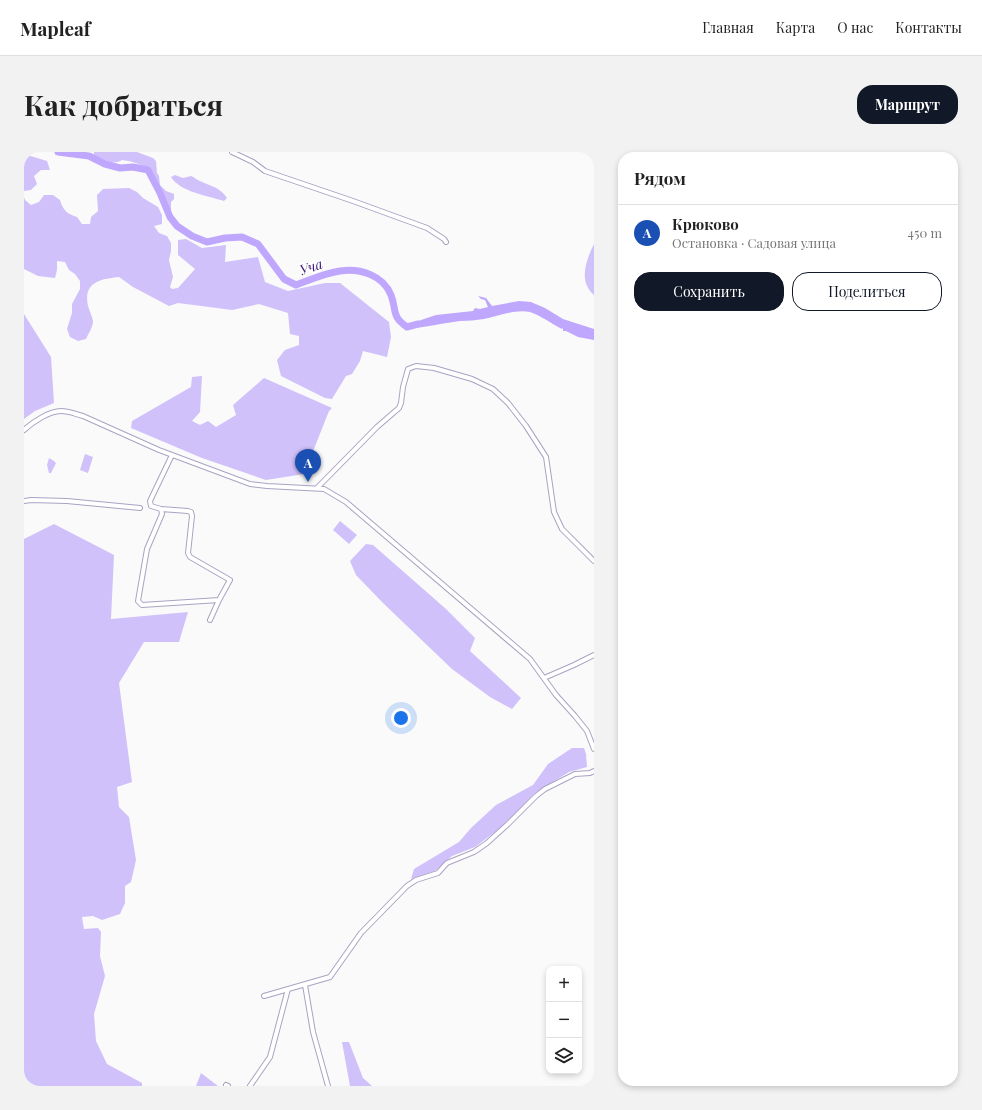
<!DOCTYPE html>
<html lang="ru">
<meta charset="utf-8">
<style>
:root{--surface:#fff;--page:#f2f2f2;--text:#222;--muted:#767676;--line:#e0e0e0;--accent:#111827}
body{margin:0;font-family:"Playfair Display",serif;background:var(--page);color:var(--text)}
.controls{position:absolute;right:12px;bottom:12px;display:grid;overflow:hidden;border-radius:8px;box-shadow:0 2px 6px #0003}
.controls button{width:36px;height:36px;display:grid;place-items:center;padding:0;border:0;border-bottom:1px solid var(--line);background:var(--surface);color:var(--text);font:20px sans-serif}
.you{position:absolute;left:377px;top:566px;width:14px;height:14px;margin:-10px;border:3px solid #fff;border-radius:50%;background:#1a73e8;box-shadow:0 0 0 6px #1a73e833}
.badge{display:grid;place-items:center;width:26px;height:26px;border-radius:50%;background:var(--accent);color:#fff;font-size:13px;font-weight:700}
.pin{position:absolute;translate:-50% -33px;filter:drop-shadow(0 1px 2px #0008)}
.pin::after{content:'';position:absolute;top:21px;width:14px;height:12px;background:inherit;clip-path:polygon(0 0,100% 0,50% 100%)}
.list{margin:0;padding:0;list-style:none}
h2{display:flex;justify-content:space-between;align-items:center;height:52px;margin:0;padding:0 16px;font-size:17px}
h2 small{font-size:13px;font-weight:400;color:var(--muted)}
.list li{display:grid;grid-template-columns:26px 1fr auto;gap:12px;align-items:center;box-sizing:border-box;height:56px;padding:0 16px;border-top:1px solid var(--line)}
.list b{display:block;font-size:15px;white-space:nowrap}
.list p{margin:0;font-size:13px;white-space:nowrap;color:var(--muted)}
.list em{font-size:13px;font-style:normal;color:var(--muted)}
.actions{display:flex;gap:8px;padding:12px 16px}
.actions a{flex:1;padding:9px 0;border:1px solid var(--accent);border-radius:16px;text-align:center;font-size:14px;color:var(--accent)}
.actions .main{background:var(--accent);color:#fff}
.icon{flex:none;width:22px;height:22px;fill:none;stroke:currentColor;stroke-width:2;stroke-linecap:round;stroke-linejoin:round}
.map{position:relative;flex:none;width:570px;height:934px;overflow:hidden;border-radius:16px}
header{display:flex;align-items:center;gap:24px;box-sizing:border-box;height:56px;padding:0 20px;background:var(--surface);border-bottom:1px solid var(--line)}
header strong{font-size:19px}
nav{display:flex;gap:22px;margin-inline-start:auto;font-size:14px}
.intro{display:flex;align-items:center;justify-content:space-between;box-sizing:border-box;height:96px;padding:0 24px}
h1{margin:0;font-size:28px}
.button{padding:10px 18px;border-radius:16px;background:var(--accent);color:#fff;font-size:14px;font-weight:700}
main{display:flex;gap:24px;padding:0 24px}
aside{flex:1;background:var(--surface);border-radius:16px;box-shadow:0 2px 6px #0003}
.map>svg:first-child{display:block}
.green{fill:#d0c1fb}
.water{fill:#c0a7fe}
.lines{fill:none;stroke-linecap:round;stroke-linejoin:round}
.river{stroke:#c0a7fe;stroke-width:7}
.minor-casing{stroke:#aaa2c3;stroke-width:6}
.minor{stroke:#fff;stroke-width:4}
.labels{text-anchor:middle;stroke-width:4;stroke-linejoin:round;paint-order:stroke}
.water-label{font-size:14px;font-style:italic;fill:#411779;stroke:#fff}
</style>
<header>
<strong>Mapleaf</strong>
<nav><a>Главная</a><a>Карта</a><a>О нас</a><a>Контакты</a></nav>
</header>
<div class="intro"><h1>Как добраться</h1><a class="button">Маршрут</a></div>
<main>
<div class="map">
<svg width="570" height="934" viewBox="0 0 570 934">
<rect width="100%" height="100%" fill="#fafafa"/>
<path class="green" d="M70,0H113L129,6L132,9L133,21L135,24L136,33L142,39L150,42V47L147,50V59L143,56L127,19C121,13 107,9 98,8C90,14 78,7 70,3Z
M0,2L23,9L26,18H17L10,24L13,32L7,38L0,39Z
M151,23L159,26L167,24C170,25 173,28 176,29C186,34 196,35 203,46L200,49C185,44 156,40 147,25Z
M105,36L113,40L119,46L134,55L138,63V72L130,74L135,81L143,84L147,91V99L145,108L149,125L146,135L148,137L154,136L171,117L154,103V88L162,87L178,96L202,93L201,110L234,105L241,130L264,139L301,131H316L365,170L367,185L363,205L339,199L336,209L328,222L322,224L308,247L301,246L257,224L253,208L261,198L275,193V184L266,182L264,161L235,152L208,158L154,151L145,154L109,135L95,125C76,127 59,130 64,154C66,160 68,164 69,169C69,175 64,182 62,187L54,189L46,185L43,177L48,161V152L56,137V129L51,122L45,118L41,110L33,109V118L31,126L14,124L0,117V45L1,48L7,53L15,50L20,43H29L36,48C39,58 43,62 53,65L58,72H66L67,65L74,59L73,43L79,37Z
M570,92V143C554,130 562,108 570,92Z
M0,162L27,205L30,251L11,259L0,267Z
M178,224L176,260L168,269L176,273L184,269L192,275L212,263L209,253L240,226L308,256L305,259L280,322L242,328L178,306L107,276L108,269L167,235L168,225Z
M61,302L69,305L64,321L56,318Z
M25,306L30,309L32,311L27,321H25L23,313Z
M316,369L333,383L325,392L309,378Z
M30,372L90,403L87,467L164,460L155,490H120L95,531L108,630L93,635L95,655L105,665L112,708L107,730L101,734V751L96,762L78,768L69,764L58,765L60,777L74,776L77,780L76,804L81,824L70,862L72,889L83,912L118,931V934H0V387Z
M342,392L349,393L422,457L451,486L446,499L497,546L488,557L466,545L428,517L359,451L332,423L326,409Z
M548,596H560L562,602L563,615L545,620L511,641L476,676L451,695L428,704L411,719L387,727L390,717L435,690L447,676L472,653L509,633L524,612Z
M318,890H325L339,926L348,934H326Z
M177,921L194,934H172Z"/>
<path class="water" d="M454,144L462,146L468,154L495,149L507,150L521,156L539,167L570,177V188L554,185L542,179H539V176L538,177C528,172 516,163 506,160C491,157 475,164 460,167C452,168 444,169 436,169C418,171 402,176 384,176L385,172L412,163L449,159L451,156L456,157L464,155L461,148L457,147Z"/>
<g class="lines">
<path class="river" d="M34,0L65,4L81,12L96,16L109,15L124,18L136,41L146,65L153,74L168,84L183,90L201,86L218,85L234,92L260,127L272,133C286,128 301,121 316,119C336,116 359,123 367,143C373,159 367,164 383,175L394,172"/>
<g class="minor-casing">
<path id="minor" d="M208,0L229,10L241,19L329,49L403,76L420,87L422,90
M0,278C9,270 25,259 37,259C45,259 51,262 59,264L135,298L226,332L243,334L300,337L322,350L506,507L532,543L551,564L563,579L570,597
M148,303L126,349L127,354L137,357L138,362L123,397L114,449L118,453L195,448L186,468
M293,336L353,275L375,256L377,251L379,235L384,217L392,214L410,216L448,227L469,237L484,251L502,274L522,305L530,360L538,377L570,409
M0,349L7,348L43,349L116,356
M137,357L164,359L167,360L168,364L164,401L166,405L206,428L195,448
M520,526L550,513L570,503
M281,833L289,880L304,934
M240,844L306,825L337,781L383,734L392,728L414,721L423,711L450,700L463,691L484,672L512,644L521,637L551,622L566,621L570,619
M202,933L204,934
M226,934L246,905L264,837"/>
</g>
<use href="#minor" class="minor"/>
</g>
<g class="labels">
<g class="water-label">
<text transform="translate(287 115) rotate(-18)" y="5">Уча</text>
</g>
</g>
</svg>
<div class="controls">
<button>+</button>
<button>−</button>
<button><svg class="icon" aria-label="layers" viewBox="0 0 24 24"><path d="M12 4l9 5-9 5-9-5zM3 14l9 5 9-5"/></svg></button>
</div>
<div class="you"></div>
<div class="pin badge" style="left:284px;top:330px;background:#1a4fb4">A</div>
</div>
<aside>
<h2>Рядом<small></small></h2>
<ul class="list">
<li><span class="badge" style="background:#1a4fb4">A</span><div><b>Крюково</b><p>Остановка · Садовая улица</p></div><em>450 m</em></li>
</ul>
<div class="actions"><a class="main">Сохранить</a><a>Поделиться</a></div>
</aside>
</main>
